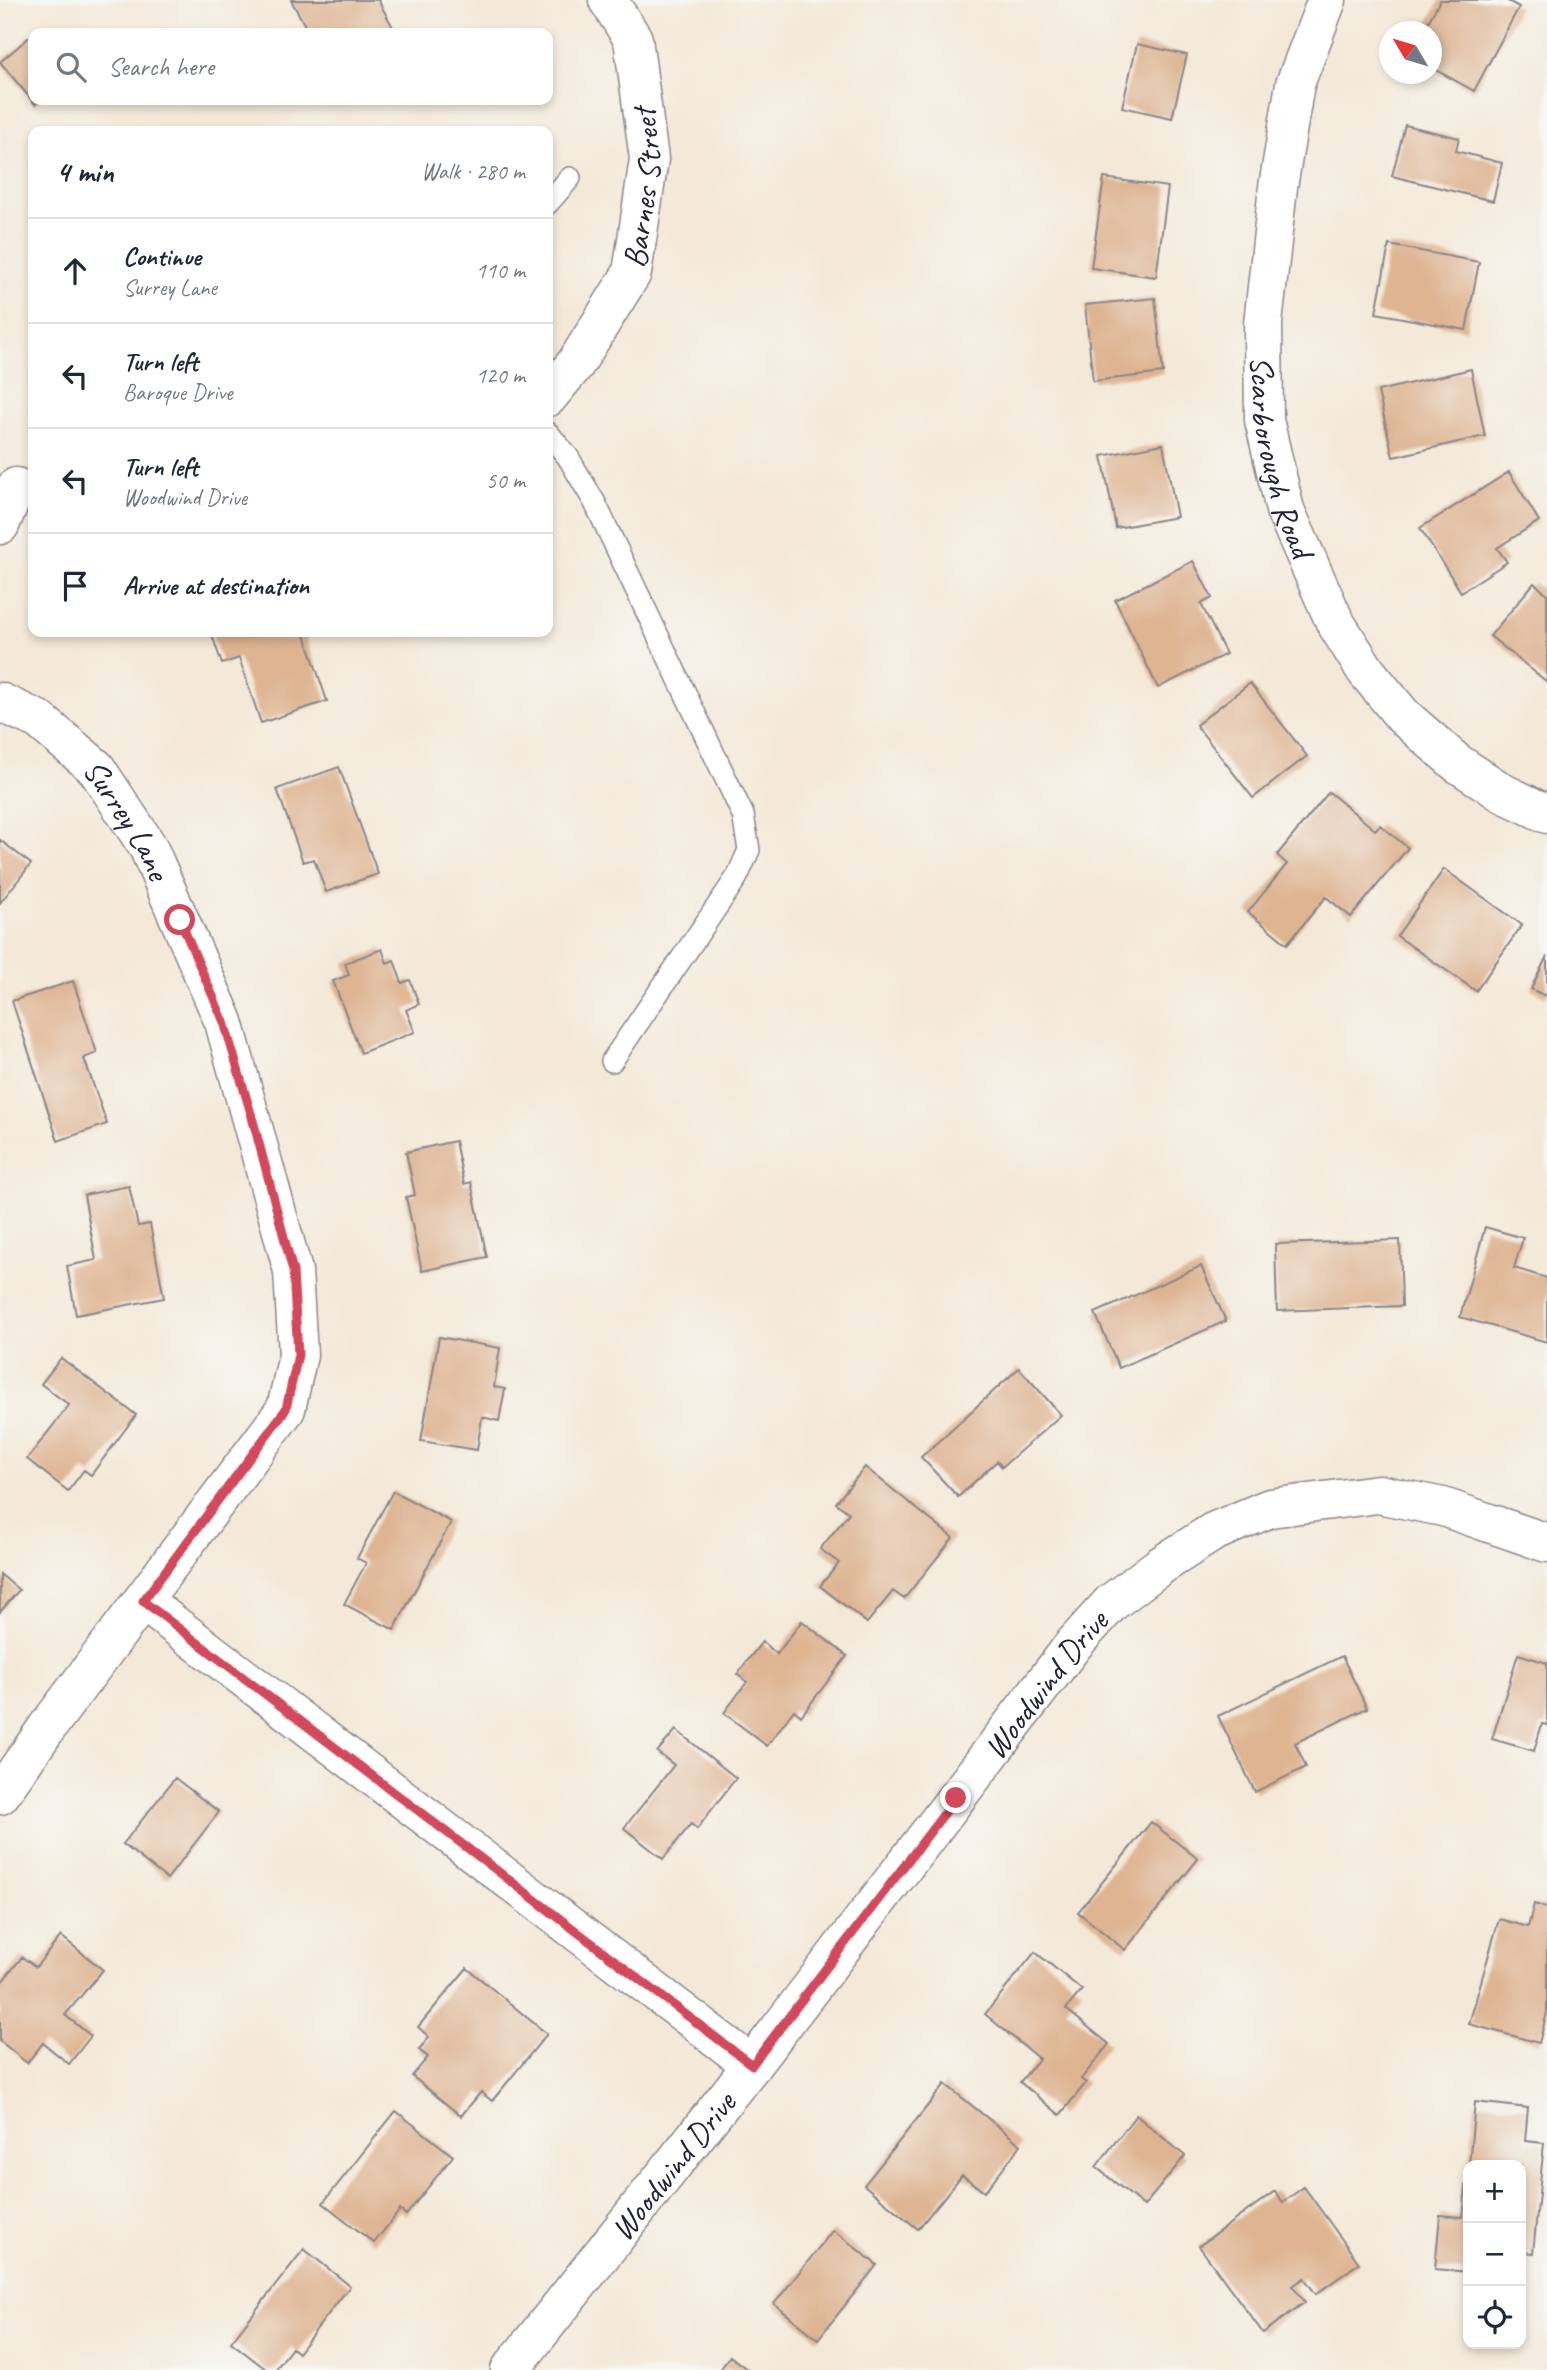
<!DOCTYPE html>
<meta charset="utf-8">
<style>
:root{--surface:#fff;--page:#f6f6f7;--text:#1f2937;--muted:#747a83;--line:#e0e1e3}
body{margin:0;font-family:Caveat,sans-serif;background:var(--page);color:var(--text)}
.controls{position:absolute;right:21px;bottom:21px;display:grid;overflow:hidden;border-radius:14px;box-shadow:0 4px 10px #0003}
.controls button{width:63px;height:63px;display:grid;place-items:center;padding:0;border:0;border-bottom:2px solid var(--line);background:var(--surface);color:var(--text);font:35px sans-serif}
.compass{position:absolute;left:1379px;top:21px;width:63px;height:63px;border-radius:50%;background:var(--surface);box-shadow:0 4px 10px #0003;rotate:308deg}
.stop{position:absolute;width:21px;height:21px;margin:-16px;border:5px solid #d1495b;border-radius:50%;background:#fff}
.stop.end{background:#d1495b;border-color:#fff;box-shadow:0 2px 7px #0008}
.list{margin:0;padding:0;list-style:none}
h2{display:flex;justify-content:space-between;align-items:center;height:91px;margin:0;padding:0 28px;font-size:30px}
h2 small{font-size:23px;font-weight:400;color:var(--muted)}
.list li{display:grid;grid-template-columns:46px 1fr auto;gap:21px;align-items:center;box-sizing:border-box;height:105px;padding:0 28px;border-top:2px solid var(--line)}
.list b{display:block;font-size:26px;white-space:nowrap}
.list p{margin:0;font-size:23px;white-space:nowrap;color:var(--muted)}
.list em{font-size:23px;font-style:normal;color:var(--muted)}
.icon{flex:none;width:38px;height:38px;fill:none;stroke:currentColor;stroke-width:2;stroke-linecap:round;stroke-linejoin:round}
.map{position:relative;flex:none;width:1547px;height:2370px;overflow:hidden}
.search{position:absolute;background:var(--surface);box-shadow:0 4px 10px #0003;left:28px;top:28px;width:525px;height:77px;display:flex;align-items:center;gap:18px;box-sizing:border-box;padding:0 24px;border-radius:14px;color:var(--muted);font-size:26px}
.panel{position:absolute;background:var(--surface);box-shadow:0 4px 10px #0003;left:28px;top:126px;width:525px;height:511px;border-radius:14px}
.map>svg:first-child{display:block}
.building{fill:#deb491}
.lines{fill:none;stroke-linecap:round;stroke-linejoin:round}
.service-casing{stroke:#8b868a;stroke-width:24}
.minor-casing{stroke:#8b868a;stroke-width:41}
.service{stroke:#fff;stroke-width:21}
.minor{stroke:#fff;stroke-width:38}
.route{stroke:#d1495b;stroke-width:9}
.labels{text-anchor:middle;stroke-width:7;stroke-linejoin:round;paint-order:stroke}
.street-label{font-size:33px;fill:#22223b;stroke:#f6f6f2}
</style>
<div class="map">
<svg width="1547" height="2370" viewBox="0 0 1547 2370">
<rect width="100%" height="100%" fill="#f6f6f2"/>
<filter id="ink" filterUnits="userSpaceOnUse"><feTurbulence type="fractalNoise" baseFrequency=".0143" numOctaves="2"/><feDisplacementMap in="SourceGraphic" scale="14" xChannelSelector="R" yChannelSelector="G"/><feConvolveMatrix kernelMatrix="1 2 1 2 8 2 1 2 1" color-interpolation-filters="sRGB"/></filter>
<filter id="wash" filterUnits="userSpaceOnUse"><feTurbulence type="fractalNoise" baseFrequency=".00686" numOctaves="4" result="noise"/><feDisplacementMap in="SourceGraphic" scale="28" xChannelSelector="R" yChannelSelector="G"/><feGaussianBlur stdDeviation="1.57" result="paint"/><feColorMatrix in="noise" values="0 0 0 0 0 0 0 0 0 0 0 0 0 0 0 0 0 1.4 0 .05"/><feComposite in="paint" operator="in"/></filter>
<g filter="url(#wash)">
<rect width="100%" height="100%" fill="#f4e9d8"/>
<g id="blocks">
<path class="building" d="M291,0H378L395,31L391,33H309Z
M1440,0H1506L1519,7L1474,91L1432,68V32H1423Z
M33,34V100H40L35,104L0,62Z
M1137,44L1187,55L1172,118L1122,107Z
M1405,125L1459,138L1456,151L1502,163L1493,201L1392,176Z
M1104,178L1168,187L1156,277L1091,268Z
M1389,245L1479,262L1466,330L1376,313Z
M1155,298L1163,373L1093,381L1085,305Z
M1471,369L1485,436L1393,457L1378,391Z
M1163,444L1177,517L1116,528L1102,456Z
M1509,472L1539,521L1497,548L1507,562L1461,592L1420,528Z
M1193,561L1212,598L1201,604L1226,654L1158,688L1115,600Z
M1534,583L1547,594V682L1490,636Z
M211,632H304L327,701L261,723L239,658L222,664Z
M1250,683L1307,756L1253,798L1196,725Z
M339,767L378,874L326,892L314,859L303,862L277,789Z
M1329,792L1375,830L1380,825L1408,848L1351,917L1326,897L1287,944L1248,912L1287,864L1277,855Z
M0,840L31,864L0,903Z
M1444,869L1522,925L1476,991L1397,936Z
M382,949L387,963L394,960L402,983L410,980L419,1004L406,1010L415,1032L361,1053L333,981L349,975L345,963Z
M1547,956V997L1531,989Z
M73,981L97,1053L84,1058L107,1124L58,1141L12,1001Z
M455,1141L464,1184L471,1182L487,1257L422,1271L406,1197L415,1195L406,1152Z
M129,1186L138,1226L150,1224L164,1298L76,1315L67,1266L96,1260L84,1195Z
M1485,1227L1523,1238L1514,1268L1547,1278V1342L1460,1317Z
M1400,1240L1402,1306L1277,1311L1275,1244Z
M1201,1266L1226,1321L1119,1368L1095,1313Z
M439,1337L500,1348L494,1387L505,1389L499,1421L482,1417L477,1450L421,1441Z
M61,1358L136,1415L91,1475L84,1470L68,1491L27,1459L69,1405L41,1384Z
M1019,1368L1061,1415L1002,1467L997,1461L958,1497L921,1457Z
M865,1467L953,1538L904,1599L893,1591L867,1623L820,1586L839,1563L820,1549L849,1513L836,1503Z
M393,1491L451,1522L394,1630L344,1604L366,1563L357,1558Z
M0,1574L19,1590L0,1612Z
M802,1621L847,1656L801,1716L794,1710L767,1746L724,1713L747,1682L737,1674L762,1642L777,1654Z
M1518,1654L1547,1663V1725L1542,1724L1534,1751L1492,1739Z
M1342,1656L1367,1708L1295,1743L1306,1767L1255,1792L1218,1716Z
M676,1730L736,1778L697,1829L691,1824L663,1859L624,1828L674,1765L657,1752Z
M175,1778L219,1812L167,1879L123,1844Z
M1151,1822L1198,1859L1125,1950L1078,1912Z
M1534,1904L1547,1908V2013L1539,2043L1469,2024L1499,1919L1528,1927Z
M61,1936L103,1970L65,2015L91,2036L69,2064L43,2043L27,2063L0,2041V1984L22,1957L36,1967Z
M1035,1952L1082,1990L1066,2009L1109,2044L1081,2079L1086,2083L1060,2115L1020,2082L1039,2059L985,2014Z
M467,1968L547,2034L492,2101L481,2092L461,2116L412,2076L428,2057L419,2050L429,2037L418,2027Z
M945,2084L1021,2145L984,2192L962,2175L918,2229L864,2185Z
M1475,2102L1528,2108L1525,2141L1544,2143L1533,2253L1521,2252V2165H1469Z
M396,2111L453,2156L406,2215L400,2210L374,2243L323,2203Z
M1136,2115L1185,2156L1144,2206L1096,2167Z
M1466,2186H1468V2272L1435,2269L1440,2215L1463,2217Z
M1304,2187L1359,2263L1316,2294L1304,2278L1293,2286L1305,2302L1263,2333L1199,2246L1275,2191L1283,2202Z
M833,2230L877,2265L818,2339L774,2304Z
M304,2249L350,2286L298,2353L292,2348L275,2370H267L231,2342Z
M730,2356L748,2370H720Z"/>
</g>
</g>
<g filter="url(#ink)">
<use href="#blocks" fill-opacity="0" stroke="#8b868a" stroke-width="2"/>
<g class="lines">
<g class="service-casing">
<path id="service" d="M548,203L570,178
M548,433L568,457L595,503L743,815L749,850L737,877L612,1061"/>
</g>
<g class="minor-casing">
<g id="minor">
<path id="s1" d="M1327,0L1295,84L1278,187L1263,324L1264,420L1285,510L1335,622L1366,671L1403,716L1457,763L1503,793L1547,814"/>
<path id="s2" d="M548,397L576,363L632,273L649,159L633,39L608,0"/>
<path d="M0,525L16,487"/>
<path id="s3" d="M0,702L39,720L96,768L148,847L224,1022L293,1271L298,1355L286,1409L46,1729L0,1795"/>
<path d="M143,1601L752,2065"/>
<path id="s4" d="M510,2370L752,2065L1074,1644L1111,1603L1160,1566L1213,1532L1270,1508L1378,1494L1443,1507L1547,1543"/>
</g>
</g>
<use href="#service" class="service"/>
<use href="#minor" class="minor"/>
</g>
</g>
<g class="lines" filter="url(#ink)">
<path class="route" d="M180,920L224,1022L252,1117L293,1271L298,1355L286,1409L143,1601L752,2065L956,1798"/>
</g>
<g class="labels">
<g class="street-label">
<text dy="12" stroke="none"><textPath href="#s2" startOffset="236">Barnes Street</textPath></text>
<text dy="12" stroke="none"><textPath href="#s1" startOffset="467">Scarborough Road</textPath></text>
<text dy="12" stroke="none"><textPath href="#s3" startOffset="178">Surrey Lane</textPath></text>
<text dy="12" stroke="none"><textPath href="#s4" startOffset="870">Woodwind Drive</textPath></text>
<text dy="12" stroke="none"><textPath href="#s4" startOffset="261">Woodwind Drive</textPath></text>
</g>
</g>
</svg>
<div class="controls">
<button>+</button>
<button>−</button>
<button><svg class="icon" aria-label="locate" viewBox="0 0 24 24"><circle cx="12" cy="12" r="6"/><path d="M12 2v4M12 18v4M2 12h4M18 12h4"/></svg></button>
</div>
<svg class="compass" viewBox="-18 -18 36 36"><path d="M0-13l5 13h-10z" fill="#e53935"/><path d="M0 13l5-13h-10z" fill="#747a83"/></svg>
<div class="stop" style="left:180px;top:920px"></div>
<div class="stop end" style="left:956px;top:1798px"></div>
<div class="search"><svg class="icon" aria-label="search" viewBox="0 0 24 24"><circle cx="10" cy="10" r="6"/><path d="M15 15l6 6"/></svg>Search here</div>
<section class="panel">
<h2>4 min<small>Walk · 280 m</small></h2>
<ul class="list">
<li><svg class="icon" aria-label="ahead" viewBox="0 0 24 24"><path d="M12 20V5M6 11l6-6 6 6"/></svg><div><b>Continue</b><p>Surrey Lane</p></div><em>110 m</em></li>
<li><svg class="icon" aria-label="left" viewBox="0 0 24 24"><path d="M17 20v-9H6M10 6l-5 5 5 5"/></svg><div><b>Turn left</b><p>Baroque Drive</p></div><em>120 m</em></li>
<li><svg class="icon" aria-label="left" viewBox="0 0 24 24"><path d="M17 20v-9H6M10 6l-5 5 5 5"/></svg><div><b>Turn left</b><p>Woodwind Drive</p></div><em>50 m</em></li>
<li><svg class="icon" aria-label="arrive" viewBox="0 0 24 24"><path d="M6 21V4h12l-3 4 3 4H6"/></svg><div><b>Arrive at destination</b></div></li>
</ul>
</section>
</div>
